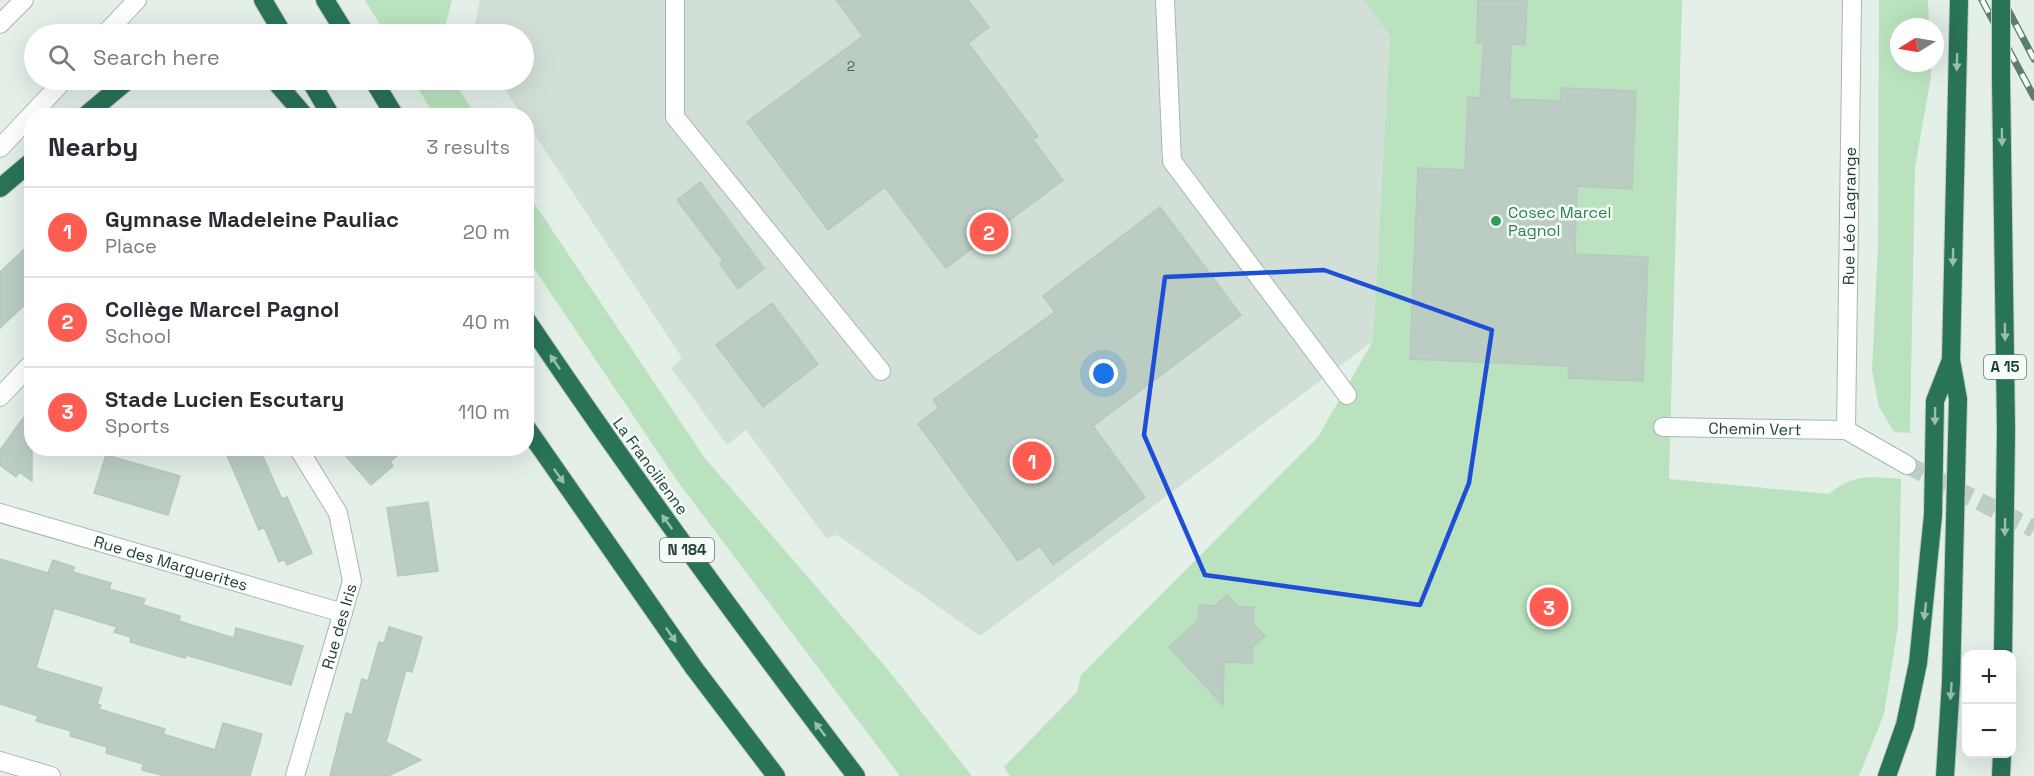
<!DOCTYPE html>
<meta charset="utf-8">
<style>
:root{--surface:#fff;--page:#f7f7f7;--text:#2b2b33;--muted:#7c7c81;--line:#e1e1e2;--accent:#ff5d51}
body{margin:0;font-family:"Space Grotesk",sans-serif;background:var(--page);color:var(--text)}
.controls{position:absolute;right:18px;bottom:18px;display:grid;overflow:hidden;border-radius:12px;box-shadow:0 6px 24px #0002}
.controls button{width:54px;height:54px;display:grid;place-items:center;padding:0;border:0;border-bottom:2px solid var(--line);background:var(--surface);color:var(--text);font:30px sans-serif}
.compass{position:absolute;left:1890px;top:18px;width:54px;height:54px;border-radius:50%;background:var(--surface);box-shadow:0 6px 24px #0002;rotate:259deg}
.you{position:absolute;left:1104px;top:374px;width:21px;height:21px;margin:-15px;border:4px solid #fff;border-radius:50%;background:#1a73e8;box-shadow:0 0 0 9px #1a73e833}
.badge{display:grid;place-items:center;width:39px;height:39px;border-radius:50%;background:var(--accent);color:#fff;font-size:20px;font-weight:700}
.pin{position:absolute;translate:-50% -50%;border:3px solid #fff;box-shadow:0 2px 6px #0006}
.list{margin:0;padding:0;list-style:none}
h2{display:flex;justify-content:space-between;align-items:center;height:78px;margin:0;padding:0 24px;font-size:26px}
h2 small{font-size:20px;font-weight:400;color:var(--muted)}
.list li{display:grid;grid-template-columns:39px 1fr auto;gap:18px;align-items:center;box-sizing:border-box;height:90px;padding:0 24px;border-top:2px solid var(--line)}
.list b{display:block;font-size:22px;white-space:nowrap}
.list p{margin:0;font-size:20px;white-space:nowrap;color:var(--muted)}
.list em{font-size:20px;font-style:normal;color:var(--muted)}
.icon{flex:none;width:33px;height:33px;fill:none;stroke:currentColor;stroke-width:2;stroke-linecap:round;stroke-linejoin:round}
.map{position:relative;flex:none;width:2034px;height:776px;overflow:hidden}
.search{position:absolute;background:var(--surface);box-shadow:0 6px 24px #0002;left:24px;top:24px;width:510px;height:66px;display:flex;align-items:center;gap:15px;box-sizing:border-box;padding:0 21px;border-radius:33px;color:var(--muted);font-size:22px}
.panel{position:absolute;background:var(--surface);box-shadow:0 6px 24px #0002;left:24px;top:108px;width:510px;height:348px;border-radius:24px}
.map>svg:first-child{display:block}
.built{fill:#d2dfd6}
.green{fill:#bae2be}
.building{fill:#bbcdc3;stroke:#b5c9bd;stroke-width:1.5}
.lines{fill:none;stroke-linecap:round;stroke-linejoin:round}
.minor-tunnel{stroke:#bdcdc4;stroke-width:18;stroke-dasharray:18 9;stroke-linecap:butt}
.minor-casing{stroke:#a6b8ae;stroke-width:20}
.highway-casing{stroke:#c1cac6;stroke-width:20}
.minor{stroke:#fff;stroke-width:18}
.highway{stroke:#297356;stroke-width:18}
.rail-casing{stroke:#5b7e6f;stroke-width:7}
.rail{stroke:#f5fbf7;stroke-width:4.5;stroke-dasharray:14;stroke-linecap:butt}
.highway-bridge-casing{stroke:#c1cac6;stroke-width:20;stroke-linecap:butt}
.highway-bridge{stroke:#297356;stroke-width:18}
.oneway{fill:#99beaf}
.marked{fill:none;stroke:#1d4ed8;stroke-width:4.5;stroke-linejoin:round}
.leisure-dot{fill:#2e9e5b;stroke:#f5fbf7;stroke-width:2}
.labels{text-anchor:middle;stroke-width:5;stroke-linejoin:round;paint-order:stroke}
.number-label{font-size:14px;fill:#486658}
.shield{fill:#f5fbf7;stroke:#617a6e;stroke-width:1.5}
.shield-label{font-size:15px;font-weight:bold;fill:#214334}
.leisure-label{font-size:16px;fill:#27864d;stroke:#f5fbf7;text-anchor:start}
.street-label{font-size:16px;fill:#214334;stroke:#f5fbf7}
</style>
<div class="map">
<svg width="2034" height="776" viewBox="0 0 2034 776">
<rect width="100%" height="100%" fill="#e4efe8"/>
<path class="built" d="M480,0H1364L1390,36L1373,341L980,636L837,535L826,538L746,430L727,445L671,368L682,358L527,123L526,116L522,115L498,80H524V34H473Z"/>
<path class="green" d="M365,0H452L443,34H386Z
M1364,0H1682L1669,479L1829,494C1855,473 1870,477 1901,479L1898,626L1884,714L1859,776H1010L1004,767L1077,692L1081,675L1318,437L1373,341L1390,36Z
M1879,0H1928L1929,27H1899V63H1931V77L1915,167L1910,433L1894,432L1879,407L1872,370L1878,246Z
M413,80H452L476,115H434Z
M526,191L704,457L889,671L972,776H900L678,482L527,258Z"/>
<path class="building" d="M836,0H968L989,27L968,43L1038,136L1033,140L1063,180L946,268L885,187L828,230L747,122L863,36Z
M1478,0L1527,1L1525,45L1511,44L1509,99L1560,101L1561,88L1636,91L1632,189L1577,186L1575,254L1648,257L1643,381L1568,378L1569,366L1410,359L1418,168L1465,170L1468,97L1480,98L1484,43H1477Z
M700,182L764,268L738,289L720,264L723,261L677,200Z
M1160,207L1241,315L1093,426L1145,497L1053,565L1040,546L1018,561L918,424L939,408L933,400L1055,312L1043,296Z
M32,242V298L0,328V272Z
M772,303L818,364L763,407L716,345Z
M32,406V481L19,472L16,477L0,465V450Z
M224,448H259L282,499L287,497L312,553L287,565L284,559L279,562L264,527L259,530Z
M339,448H406L390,462L393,466L371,485Z
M106,455L180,476L168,515L94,493Z
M428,502L438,571L398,576L387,508Z
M0,559L48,573L53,560L74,567L73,572L111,583L109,589L145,599L143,605L180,616L179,621L234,638L236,628L303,646L291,685L186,655L185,658L130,642L131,637L114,632L117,627L54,608L36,668L102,688L97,704L101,705L99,709L165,729L163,734L215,750L223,723L262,734L250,776H165L142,770L143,764L106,753L107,747L70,736L71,731L36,721L38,716L0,704Z
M1227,595L1238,607H1254L1253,624L1265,636L1252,647V663L1224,662L1223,705L1169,647L1198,621L1199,605L1215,606Z
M389,627L422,637L412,672L406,670L386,742L421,760L388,776H330L346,713L352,715L362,679L368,681L379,642L384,643Z"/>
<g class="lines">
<path class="minor-tunnel" d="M1907,465L2034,529"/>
<g class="minor-casing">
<g id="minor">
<path d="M675,0V117L881,371"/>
<path d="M1165,0L1172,161L1347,395"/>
<path d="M0,24L24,0"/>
<path d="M105,34L137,0"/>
<path d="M0,148L64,80"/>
<path d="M0,397L32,363"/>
<path id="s1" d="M1663,427L1846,430"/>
<path id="s2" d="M1846,430L1852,0"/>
<path d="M1846,430L1907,465"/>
<path id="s3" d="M0,513L343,613"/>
<path d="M0,761L51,776"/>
<path id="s4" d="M295,776L352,581L338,513L298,448"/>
</g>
</g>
<g class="highway-casing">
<path id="highway" d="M263,0L283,34
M325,0L346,34
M2001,79L2006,429L2003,654
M274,80L305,116
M310,80L331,116
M373,80L395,116
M85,116L128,80
M0,188L32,161
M526,319C631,475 742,626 856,776
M526,427L694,668L776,776
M1887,776L1905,725L1918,663L1933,515L1935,401L1951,360
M1945,776L1951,682L1958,399L1951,360L1959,0
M2001,776L2002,754"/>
</g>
<use href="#minor" class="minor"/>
<use href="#highway" class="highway"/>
<g class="rail-casing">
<path id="rail" d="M1982,0L2034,97
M2003,0L2034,59"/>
</g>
<use href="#rail" class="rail"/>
<g class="highway-bridge-casing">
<path id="highway-bridge" d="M2001,79V0"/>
</g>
<use href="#highway-bridge" class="highway-bridge"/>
</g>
<defs><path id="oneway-solid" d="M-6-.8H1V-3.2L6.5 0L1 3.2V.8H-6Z" transform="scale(1.5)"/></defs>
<g class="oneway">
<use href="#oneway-solid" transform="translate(1957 62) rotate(91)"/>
<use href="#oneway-solid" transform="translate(2002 137) rotate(89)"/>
<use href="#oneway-solid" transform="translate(1953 257) rotate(91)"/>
<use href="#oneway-solid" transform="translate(2005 332) rotate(89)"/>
<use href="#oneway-solid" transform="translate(555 362) rotate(-124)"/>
<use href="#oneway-solid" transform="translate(1935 416) rotate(91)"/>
<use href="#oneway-solid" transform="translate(559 476) rotate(55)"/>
<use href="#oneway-solid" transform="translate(667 522) rotate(-126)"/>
<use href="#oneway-solid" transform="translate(2005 527) rotate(91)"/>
<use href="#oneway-solid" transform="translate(1925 611) rotate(97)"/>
<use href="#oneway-solid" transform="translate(671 635) rotate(55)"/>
<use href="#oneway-solid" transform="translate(1951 691) rotate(94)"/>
<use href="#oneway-solid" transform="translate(820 729) rotate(-127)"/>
</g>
<path class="marked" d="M1324,270L1492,330L1469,483L1420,605L1205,575L1144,435L1165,277Z"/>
<circle class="leisure-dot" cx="1496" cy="221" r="6"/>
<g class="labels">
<g class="number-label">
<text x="851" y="71">2</text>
</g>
<g class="shield">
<rect x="1984" y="355" width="42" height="24" rx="4.5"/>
<rect x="660" y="538" width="54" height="24" rx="4.5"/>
</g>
<g class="shield-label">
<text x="2005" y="372">A 15</text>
<text x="687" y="555">N 184</text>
</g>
<g class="leisure-label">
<text x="1508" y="218">Cosec Marcel<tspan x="1508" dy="18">Pagnol</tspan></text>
</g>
<g class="street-label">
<text dy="6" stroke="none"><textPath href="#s2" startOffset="214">Rue Léo Lagrange</textPath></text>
<text dy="6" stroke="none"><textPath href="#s1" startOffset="92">Chemin Vert</textPath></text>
<text transform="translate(651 466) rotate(54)" y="6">La Francilienne</text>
<text dy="6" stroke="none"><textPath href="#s3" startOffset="178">Rue des Marguerites</textPath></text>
<text dy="6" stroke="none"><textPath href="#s4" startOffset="156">Rue des Iris</textPath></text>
</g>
</g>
</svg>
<div class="controls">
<button>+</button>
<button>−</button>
</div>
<svg class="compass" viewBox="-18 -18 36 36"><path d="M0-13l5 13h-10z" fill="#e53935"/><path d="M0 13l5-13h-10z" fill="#7c7c81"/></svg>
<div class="you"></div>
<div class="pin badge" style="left:1032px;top:461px">1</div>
<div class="pin badge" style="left:989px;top:232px">2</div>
<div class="pin badge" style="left:1549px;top:607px">3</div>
<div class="search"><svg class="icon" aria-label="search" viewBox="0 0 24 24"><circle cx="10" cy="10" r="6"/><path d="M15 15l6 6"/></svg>Search here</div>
<section class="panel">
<h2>Nearby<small>3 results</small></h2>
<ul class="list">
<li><span class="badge">1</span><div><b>Gymnase Madeleine Pauliac</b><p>Place</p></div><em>20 m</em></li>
<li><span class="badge">2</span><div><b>Collège Marcel Pagnol</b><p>School</p></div><em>40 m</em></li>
<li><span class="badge">3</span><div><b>Stade Lucien Escutary</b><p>Sports</p></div><em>110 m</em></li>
</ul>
</section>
</div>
